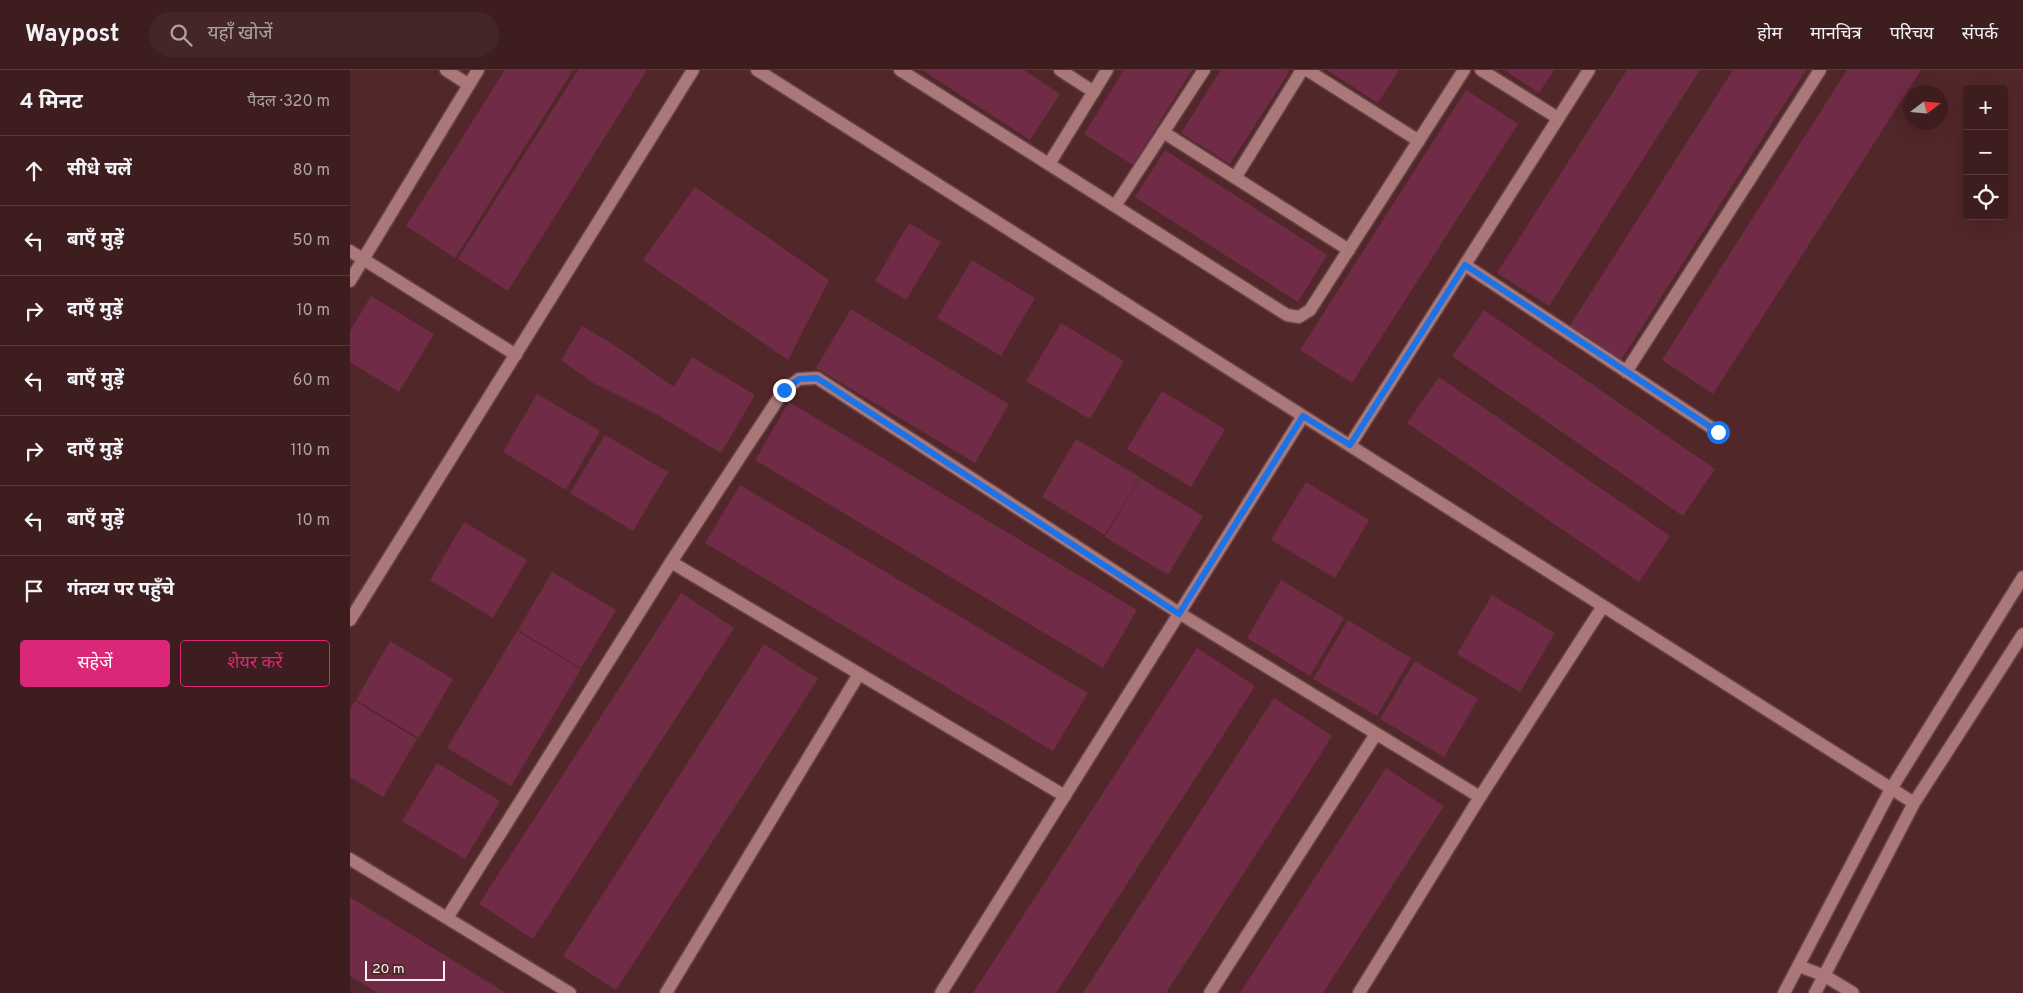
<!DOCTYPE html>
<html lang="hi">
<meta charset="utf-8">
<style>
:root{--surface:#3e1d1f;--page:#452628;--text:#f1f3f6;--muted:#ada2a4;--line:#573b3d;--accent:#db2777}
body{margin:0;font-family:Overpass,"Noto Sans Devanagari",sans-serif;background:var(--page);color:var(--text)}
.controls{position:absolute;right:15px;top:15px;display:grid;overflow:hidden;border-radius:5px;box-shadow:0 5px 20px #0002}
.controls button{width:45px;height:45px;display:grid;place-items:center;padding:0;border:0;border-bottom:1px solid var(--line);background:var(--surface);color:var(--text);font:25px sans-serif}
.compass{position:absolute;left:1553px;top:15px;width:45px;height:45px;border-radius:50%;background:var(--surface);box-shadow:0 5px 20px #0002;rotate:74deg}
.scale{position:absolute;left:15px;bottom:12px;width:80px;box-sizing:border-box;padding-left:5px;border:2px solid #ffeded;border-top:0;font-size:14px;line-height:18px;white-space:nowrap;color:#ffeded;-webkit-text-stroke:4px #522729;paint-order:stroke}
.stop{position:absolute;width:15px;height:15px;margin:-11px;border:4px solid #1a73e8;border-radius:50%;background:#fff}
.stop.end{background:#1a73e8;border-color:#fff;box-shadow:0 1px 5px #0008}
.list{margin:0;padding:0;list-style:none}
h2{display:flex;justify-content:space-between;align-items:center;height:65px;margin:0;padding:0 20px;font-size:21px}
h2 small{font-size:16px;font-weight:400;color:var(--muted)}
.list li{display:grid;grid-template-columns:32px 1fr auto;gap:15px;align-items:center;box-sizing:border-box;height:70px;padding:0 20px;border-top:1px solid var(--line)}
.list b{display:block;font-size:19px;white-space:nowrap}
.list em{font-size:16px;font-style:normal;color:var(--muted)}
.actions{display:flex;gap:10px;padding:15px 20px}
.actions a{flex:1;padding:11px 0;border:1px solid var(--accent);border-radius:5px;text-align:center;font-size:18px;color:var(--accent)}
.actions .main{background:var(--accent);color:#fff}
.icon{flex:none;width:28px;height:28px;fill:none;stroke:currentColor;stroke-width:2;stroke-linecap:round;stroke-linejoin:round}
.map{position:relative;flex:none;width:1673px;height:923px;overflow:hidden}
header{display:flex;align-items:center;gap:30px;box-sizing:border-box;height:70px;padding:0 25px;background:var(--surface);border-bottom:1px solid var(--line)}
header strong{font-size:24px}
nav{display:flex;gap:28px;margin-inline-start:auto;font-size:18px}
.search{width:350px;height:45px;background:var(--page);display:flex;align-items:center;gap:12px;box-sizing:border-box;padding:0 18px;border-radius:28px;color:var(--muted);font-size:19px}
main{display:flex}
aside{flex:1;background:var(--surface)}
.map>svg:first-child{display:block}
.building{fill:#702c47}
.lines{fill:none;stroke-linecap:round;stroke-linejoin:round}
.minor-casing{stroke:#654346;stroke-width:15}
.minor{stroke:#ab7879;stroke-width:12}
.route{stroke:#1a73e8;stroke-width:6}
</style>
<header>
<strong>Waypost</strong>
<div class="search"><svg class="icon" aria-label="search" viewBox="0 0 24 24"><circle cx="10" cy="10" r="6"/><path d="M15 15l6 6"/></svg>यहाँ खोजें</div>
<nav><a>होम</a><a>मानचित्र</a><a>परिचय</a><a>संपर्क</a></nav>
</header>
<main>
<aside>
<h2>4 मिनट<small>पैदल · 320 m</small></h2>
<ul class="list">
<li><svg class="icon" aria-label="ahead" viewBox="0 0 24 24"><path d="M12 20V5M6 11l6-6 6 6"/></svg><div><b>सीधे चलें</b></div><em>80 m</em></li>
<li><svg class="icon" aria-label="left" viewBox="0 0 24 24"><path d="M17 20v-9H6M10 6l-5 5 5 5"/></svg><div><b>बाएँ मुड़ें</b></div><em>50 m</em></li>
<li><svg class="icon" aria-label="right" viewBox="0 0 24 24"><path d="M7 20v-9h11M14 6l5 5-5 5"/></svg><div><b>दाएँ मुड़ें</b></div><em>10 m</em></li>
<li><svg class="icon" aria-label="left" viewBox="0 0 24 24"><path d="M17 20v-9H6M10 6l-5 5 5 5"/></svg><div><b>बाएँ मुड़ें</b></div><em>60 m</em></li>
<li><svg class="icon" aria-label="right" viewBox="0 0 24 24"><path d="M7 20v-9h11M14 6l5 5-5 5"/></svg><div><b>दाएँ मुड़ें</b></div><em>110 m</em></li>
<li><svg class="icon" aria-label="left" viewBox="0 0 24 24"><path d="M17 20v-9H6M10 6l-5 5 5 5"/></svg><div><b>बाएँ मुड़ें</b></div><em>10 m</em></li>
<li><svg class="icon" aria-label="arrive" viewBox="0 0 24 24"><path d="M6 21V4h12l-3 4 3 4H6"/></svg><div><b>गंतव्य पर पहुँचे</b></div></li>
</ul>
<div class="actions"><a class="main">सहेजें</a><a>शेयर करें</a></div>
</aside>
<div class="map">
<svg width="1673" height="923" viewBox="0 0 1673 923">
<rect width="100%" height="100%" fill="#522729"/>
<path class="building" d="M155,0H223L105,188L56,156Z
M228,0H297L158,221L108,189Z
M572,0H674L710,24L680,70Z
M774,0H842L783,95L734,64Z
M871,0H936L939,2L880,94L831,63Z
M977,0H1049L1028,33Z
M1154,0H1204L1189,23Z
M1277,0H1350L1199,236L1147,203Z
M1383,0H1456L1271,290L1219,257Z
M1497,0H1571L1363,324L1312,290Z
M1116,20L1168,54L1002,313L950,280Z
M815,80L977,185L948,232L785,127Z
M345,117L479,210L438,290L293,190Z
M559,153L591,172L556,230L525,211Z
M622,190L685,228L651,286L587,248Z
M21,226L84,264L49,322L0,292V261Z
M501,239L659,334L625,393L466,298Z
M1134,240L1365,399L1333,446L1102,286Z
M711,253L774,291L740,349L676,311Z
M232,256L264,275L324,317L342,287L405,325L371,383L308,345L243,313L211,290Z
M1089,307L1320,466L1289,512L1057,353Z
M812,321L875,359L841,417L777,379Z
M187,324L250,361L216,420L153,382Z
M439,332L787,540L753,598L405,390Z
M255,365L318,402L283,461L220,423Z
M726,369L790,407L755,465L692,427Z
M790,408L853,446L818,505L755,467Z
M956,412L1019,450L985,508L921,470Z
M390,415L738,623L703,681L355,473Z
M114,452L177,490L143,548L80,510Z
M202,502L266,540L231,598L168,560Z
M931,510L994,548L960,606L897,568Z
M331,523L384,558L183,869L129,834Z
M1142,525L1205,563L1170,622L1107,584Z
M998,550L1061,588L1027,646L963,609Z
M167,561L231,599L161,716L97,678Z
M40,571L103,609L69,668L6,630Z
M414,574L468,609L266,920L213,886Z
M847,578L905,616L784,803L706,923H623Z
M1065,591L1128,629L1094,687L1030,649Z
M924,628L982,666L962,698L816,923H733Z
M5,631L67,669L33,727L0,707V638Z
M87,693L150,731L115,789L52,751Z
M1036,698L1094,736L973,923H890Z
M0,827L122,902L156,923H28L0,906Z"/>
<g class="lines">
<g class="minor-casing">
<path id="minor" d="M96,0L119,15
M407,0L1564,733
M550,0L937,245L949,247L960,240L1114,0
M710,0L744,22
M957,0L1069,71
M1131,0L1208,48
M813,62L999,180
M699,94L757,0
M885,108L952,0
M765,136L854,0
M0,181L166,285
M1115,195L1368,362
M0,211L128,0
M1276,302L1470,0
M1000,375L1239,0
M321,492L715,726
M0,550L343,0
M0,789L220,923
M97,848L321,492L434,320L449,309L467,308L829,543L1130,727
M1449,896L1475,906L1503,923
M316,923L509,604
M591,923L953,346
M860,923L1026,664
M1009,923L1130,727L1253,536
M1434,923L1541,719L1673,507
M1465,923L1564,733L1673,564"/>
</g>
<use href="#minor" class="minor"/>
</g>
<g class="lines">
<path class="route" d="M434,320L449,309L467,308L829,544L953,346L1000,375L1115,195L1368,362"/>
</g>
</svg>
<div class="controls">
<button>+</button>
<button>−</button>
<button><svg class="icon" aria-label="locate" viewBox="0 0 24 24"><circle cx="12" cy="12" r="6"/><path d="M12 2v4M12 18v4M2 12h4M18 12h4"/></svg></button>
</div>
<svg class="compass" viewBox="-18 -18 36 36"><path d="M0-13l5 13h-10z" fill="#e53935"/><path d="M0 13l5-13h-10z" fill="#ada2a4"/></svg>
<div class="scale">20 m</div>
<div class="stop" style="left:1368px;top:362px"></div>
<div class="stop end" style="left:434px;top:320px"></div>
</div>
</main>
